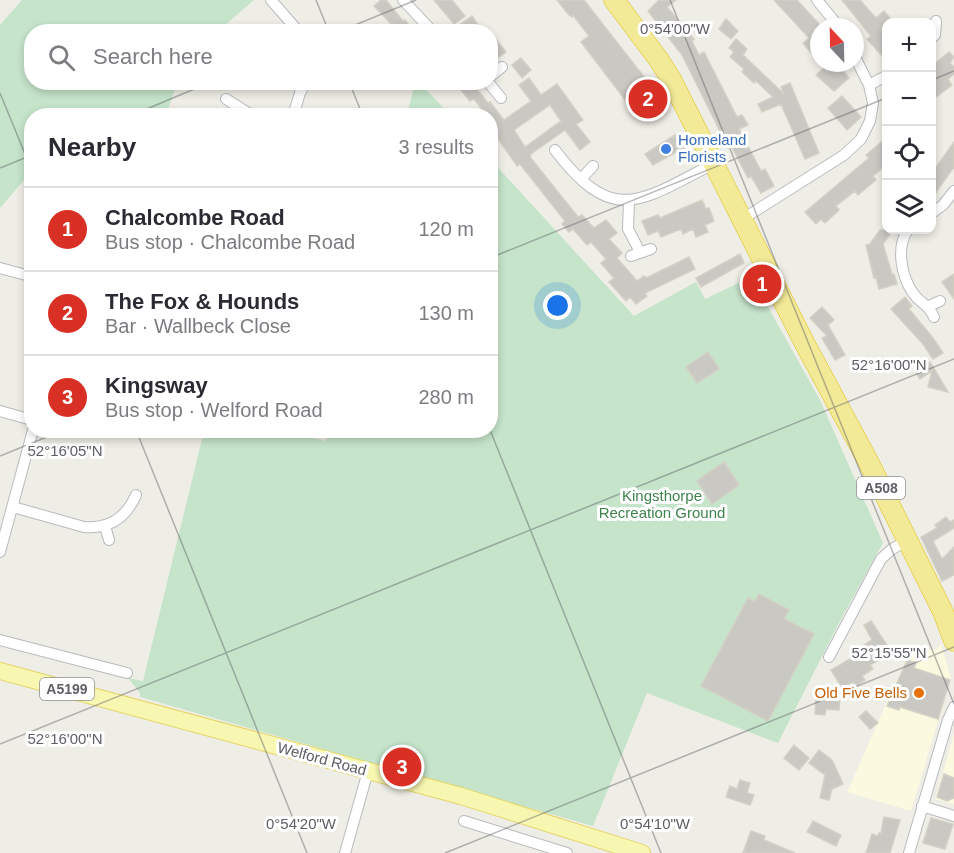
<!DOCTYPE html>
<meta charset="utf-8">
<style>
:root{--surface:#fff;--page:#f7f7f7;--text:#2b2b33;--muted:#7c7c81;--line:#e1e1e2;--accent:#d93025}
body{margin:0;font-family:Arial,sans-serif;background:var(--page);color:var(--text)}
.controls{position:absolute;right:18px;top:18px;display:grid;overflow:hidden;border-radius:12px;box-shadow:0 3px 9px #0003}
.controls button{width:54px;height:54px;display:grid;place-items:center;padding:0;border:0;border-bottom:2px solid var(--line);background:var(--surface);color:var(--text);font:30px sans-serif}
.compass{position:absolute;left:810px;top:18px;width:54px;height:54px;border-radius:50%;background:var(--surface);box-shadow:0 3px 9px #0003;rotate:338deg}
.you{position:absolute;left:558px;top:306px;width:21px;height:21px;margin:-15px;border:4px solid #fff;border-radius:50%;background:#1a73e8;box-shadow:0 0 0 9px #1a73e833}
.badge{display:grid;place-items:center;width:39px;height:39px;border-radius:50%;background:var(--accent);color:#fff;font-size:20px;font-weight:700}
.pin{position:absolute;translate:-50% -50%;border:3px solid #fff;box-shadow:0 2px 6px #0006}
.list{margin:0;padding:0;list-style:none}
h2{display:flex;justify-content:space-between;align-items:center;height:78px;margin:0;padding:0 24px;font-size:26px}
h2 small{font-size:20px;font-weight:400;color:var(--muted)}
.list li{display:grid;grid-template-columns:39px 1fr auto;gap:18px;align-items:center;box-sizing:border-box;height:84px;padding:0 24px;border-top:2px solid var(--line)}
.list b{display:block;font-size:22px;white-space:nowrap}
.list p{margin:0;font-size:20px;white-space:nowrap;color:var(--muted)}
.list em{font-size:20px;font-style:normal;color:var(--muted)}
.icon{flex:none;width:33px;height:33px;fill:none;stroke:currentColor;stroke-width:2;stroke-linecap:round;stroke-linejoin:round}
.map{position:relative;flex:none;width:954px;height:853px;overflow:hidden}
.search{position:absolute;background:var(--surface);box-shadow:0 3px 9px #0003;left:24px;top:24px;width:474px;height:66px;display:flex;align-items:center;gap:15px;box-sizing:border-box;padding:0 21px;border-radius:24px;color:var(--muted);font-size:22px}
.panel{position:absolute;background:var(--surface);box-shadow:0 3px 9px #0003;left:24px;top:108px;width:474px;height:330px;border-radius:24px}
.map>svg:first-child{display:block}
.commercial{fill:#fbf9df}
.green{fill:#c5e4ca}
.building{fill:#cac8c3;stroke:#d3d0c5;stroke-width:1.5;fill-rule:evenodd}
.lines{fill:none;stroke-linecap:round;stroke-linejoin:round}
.street-casing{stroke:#b8babe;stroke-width:12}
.primary-casing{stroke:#e5d469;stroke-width:18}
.highway-casing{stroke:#dfbe15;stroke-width:21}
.street{stroke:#fff;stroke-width:10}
.primary{stroke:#f8f7b2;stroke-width:16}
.highway{stroke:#f3ea98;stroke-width:20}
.ticks{fill:none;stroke:#5e6065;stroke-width:1.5;stroke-opacity:0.45}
.shop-dot{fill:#3f7fe0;stroke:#fff;stroke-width:2}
.food-dot{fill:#e8710a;stroke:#fff;stroke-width:2}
.labels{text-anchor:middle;stroke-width:6;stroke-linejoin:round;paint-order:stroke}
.shield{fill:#fff;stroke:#8e9093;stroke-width:1.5}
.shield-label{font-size:14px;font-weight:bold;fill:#5e6065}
.shop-label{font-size:15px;fill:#366cbe;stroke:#fff;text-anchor:start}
.park-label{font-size:15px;fill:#3e844c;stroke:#fff}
.food-label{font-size:15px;fill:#c56008;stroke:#fff;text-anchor:end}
.street-label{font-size:15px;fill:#5e6065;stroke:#fff}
.ticks-label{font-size:15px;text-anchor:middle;fill:#5e6065;stroke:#fff;stroke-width:6;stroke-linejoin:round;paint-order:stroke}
</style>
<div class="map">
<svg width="954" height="853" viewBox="0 0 954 853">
<rect width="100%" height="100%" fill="#efeee6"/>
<path class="commercial" d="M941,644L951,678L911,811L847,792L908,655L918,649L936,650Z
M954,734V804L935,799Z"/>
<path class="green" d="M22,0H254L218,31L32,32V82L181,83L175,89L166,115L32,116L31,172L0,208V25Z
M415,82L420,83L450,115H407Z
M491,160L634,316L696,282L705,299L751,277L820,400L883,543L841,619L778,743L647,693L593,826L140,697V693L128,678L143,681L204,431H282L326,441L329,431L490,430Z"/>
<path class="building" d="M381,0H386L403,21L405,20L414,32H390L395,28L374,6Z
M434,0H452L465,16L454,24Z
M557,0H584L637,68L647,80L650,78L661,94L658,96L662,105L646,116L644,113L642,115L630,99L626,101L581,42L589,36L573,15L572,17L568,14Z
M659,0H676L667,7L694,39L692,41L699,55L704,52L737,117L742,115L748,125L739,129L761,171L765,169L774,186L761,193L751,176L748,178L723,130L720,131L682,55L648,11Z
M774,0H797L819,24V62L803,43L809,38Z
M842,0H860L876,18L884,11L890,18L886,22V60L867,39L871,36Z
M472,16L483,32H467L461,24Z
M726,19L738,31L731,39L719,29Z
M490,32L506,52L496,59L490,52Z
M736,39L747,49L743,55L784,94L781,87L790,83L819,153L805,159L781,104L762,112L758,104L773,97L756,81L754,83L742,72L744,69L730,57L734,52L729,48Z
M949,52L954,57L950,63L954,67V74L948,79L952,85L932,100V66Z
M521,58L531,70L522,78L512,65Z
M820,63H836L849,78L834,91L816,75L824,68Z
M529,78L541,95L557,84L583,120L576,124L590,142L580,150L565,130L531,154L530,157L578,217L582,215L594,228L606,220L617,233L609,239L622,253L617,258L637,281L644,276L646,278L689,257L695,269L645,293L647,296L636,304L630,297L626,301L609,282L614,278L601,263L606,259L591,242L587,245L573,229L569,232L562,224L565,221L520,164L517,166L492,130L495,127L490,121V116H487L474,99L470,101L460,89L464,86L461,82H471L488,103L490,102L504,120L531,101L519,85ZM550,105L561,121L525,147L514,130Z
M842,96L861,117L847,130L828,108Z
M675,135L684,148L653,165L645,154Z
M886,138V165L873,176L876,180L858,195L855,191L836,206L839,210L825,223L821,219L816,224L805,212L869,158L866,155Z
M954,142V167L932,198V173Z
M702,200L706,209L709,208L714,221L705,225L708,232L696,237L693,229L683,234L681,229L661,237L658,231L648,235L642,221L658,215L660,218Z
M880,230H893L883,244L892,274H894L897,284L879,289L876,277L874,278L866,245L870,244Z
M740,254L744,263L701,287L696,278Z
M954,274V299L942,282Z
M905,297L912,306L909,309L933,338L943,353L933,359L923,344L891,309Z
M822,307L834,320L828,325L845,355L835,360L822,338L827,336L810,318Z
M708,352L719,369L697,383L686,367Z
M930,362L935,370L948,392L928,387L932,371L920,379L915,371Z
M724,462L739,485L712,504L697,481Z
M946,517L950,522L954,520V528L933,541L942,559L954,547V575L942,581L921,537L937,528L935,525Z
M759,594L789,610L784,619L814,634L768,721L701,686L748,598L755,602Z
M871,621L889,648L878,654L881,659L870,665L873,669L862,676L865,680L856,686L853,682L842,688L831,670L864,651L861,647L872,640L864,625Z
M907,660L916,663L914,668L950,680L938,719L900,707L899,710L887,706Z
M816,697L840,698L839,710L826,709L825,715L815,714Z
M866,711L878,723L870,729L859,717Z
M794,745L809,758L799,770L784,758Z
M819,750L832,760L843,784L832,789L829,800L820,798L825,775L809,763Z
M944,774L954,778V798L947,801L937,797Z
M740,780L750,783L747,793L754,795L750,805L726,797L730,786L737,789Z
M884,817L900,820L890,853H866L872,834L878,836L879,833H881Z
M931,818L953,824L945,849L923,843Z
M813,821L841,835L836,846L807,832Z
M751,831L765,836L764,840L795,853H743Z"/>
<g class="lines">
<g class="street-casing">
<path id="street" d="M271,0L299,32
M403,0L433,32
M817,0L839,27
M932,38L935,35L936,21
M490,77L502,67
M488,82L501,98
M869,85L886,76
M226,99L253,116
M293,116L300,93L306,82
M555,150C613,227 641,201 713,164
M581,179L593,166
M629,201L628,229L640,252
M932,213L943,205L954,191
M741,220L844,155L861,139L870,121L873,103L869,85L855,57
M908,230C896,246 901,276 913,293C920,304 928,303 934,317
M631,256L651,249
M0,268L26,275
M929,306L940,301
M0,411L32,420
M13,507L84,527C109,529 126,518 136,495
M105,526L109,540
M0,552L33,430
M0,640L127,673
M829,657L881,559L892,549L907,541
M922,806L954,816
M464,821L567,853
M345,853L368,771
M909,853L948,720L954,707"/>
</g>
<g class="primary-casing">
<path id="primary" d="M0,671L461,796L642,853"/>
</g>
<g class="highway-casing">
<path id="highway" d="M614,0L659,60L671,79L805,344L868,461L943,612L954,641"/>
</g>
<use href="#street" class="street"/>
<use href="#primary" class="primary"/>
<use href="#highway" class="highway"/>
</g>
<path class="ticks" d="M316,0L329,32M670,0L954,704M338,32L416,0M932,80L954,71M349,82L363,116M0,93L32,171M130,116L211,82M0,168L32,155M490,258L886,98M136,430L307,853M490,430L661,853M0,456L64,430M0,744L954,359M445,853L954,647"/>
<circle class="shop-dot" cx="666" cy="149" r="6"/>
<circle class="food-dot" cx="919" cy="693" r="6"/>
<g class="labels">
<g class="shield">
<rect x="857" y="477" width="48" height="22" rx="4.5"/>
<rect x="40" y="678" width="54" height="22" rx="4.5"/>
</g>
<g class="shield-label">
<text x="881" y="493">A508</text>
<text x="67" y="694">A5199</text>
</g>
<g class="shop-label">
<text x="678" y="145">Homeland<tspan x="678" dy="17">Florists</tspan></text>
</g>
<g class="park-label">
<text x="662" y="501">Kingsthorpe<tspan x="662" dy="17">Recreation Ground</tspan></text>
</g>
<g class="food-label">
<text x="907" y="698">Old Five Bells</text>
</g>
<g class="street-label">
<text transform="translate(322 759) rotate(15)" y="5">Welford Road</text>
</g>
</g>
<g class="ticks-label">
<text x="675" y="34">0°54'00"W</text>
<text x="889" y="370">52°16'00"N</text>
<text x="65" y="456">52°16'05"N</text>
<text x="889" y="658">52°15'55"N</text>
<text x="65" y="744">52°16'00"N</text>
<text x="301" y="829">0°54'20"W</text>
<text x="655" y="829">0°54'10"W</text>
</g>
</svg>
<div class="controls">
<button>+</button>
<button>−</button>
<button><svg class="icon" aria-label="locate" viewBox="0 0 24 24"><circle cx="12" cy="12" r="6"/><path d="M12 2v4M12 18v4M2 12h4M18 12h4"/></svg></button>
<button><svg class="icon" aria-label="layers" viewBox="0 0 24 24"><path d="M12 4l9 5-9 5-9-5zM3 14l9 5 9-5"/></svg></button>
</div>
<svg class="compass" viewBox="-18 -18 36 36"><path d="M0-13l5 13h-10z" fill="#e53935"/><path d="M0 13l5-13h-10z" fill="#7c7c81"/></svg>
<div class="you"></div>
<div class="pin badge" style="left:762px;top:284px">1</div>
<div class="pin badge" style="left:648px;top:99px">2</div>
<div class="pin badge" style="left:402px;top:767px">3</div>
<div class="search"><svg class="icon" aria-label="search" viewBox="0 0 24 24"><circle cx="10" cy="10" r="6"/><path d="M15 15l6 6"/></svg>Search here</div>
<section class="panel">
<h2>Nearby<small>3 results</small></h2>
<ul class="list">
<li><span class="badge">1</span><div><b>Chalcombe Road</b><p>Bus stop · Chalcombe Road</p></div><em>120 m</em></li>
<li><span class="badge">2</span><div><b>The Fox &amp; Hounds</b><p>Bar · Wallbeck Close</p></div><em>130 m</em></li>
<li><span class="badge">3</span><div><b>Kingsway</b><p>Bus stop · Welford Road</p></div><em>280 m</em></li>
</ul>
</section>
</div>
